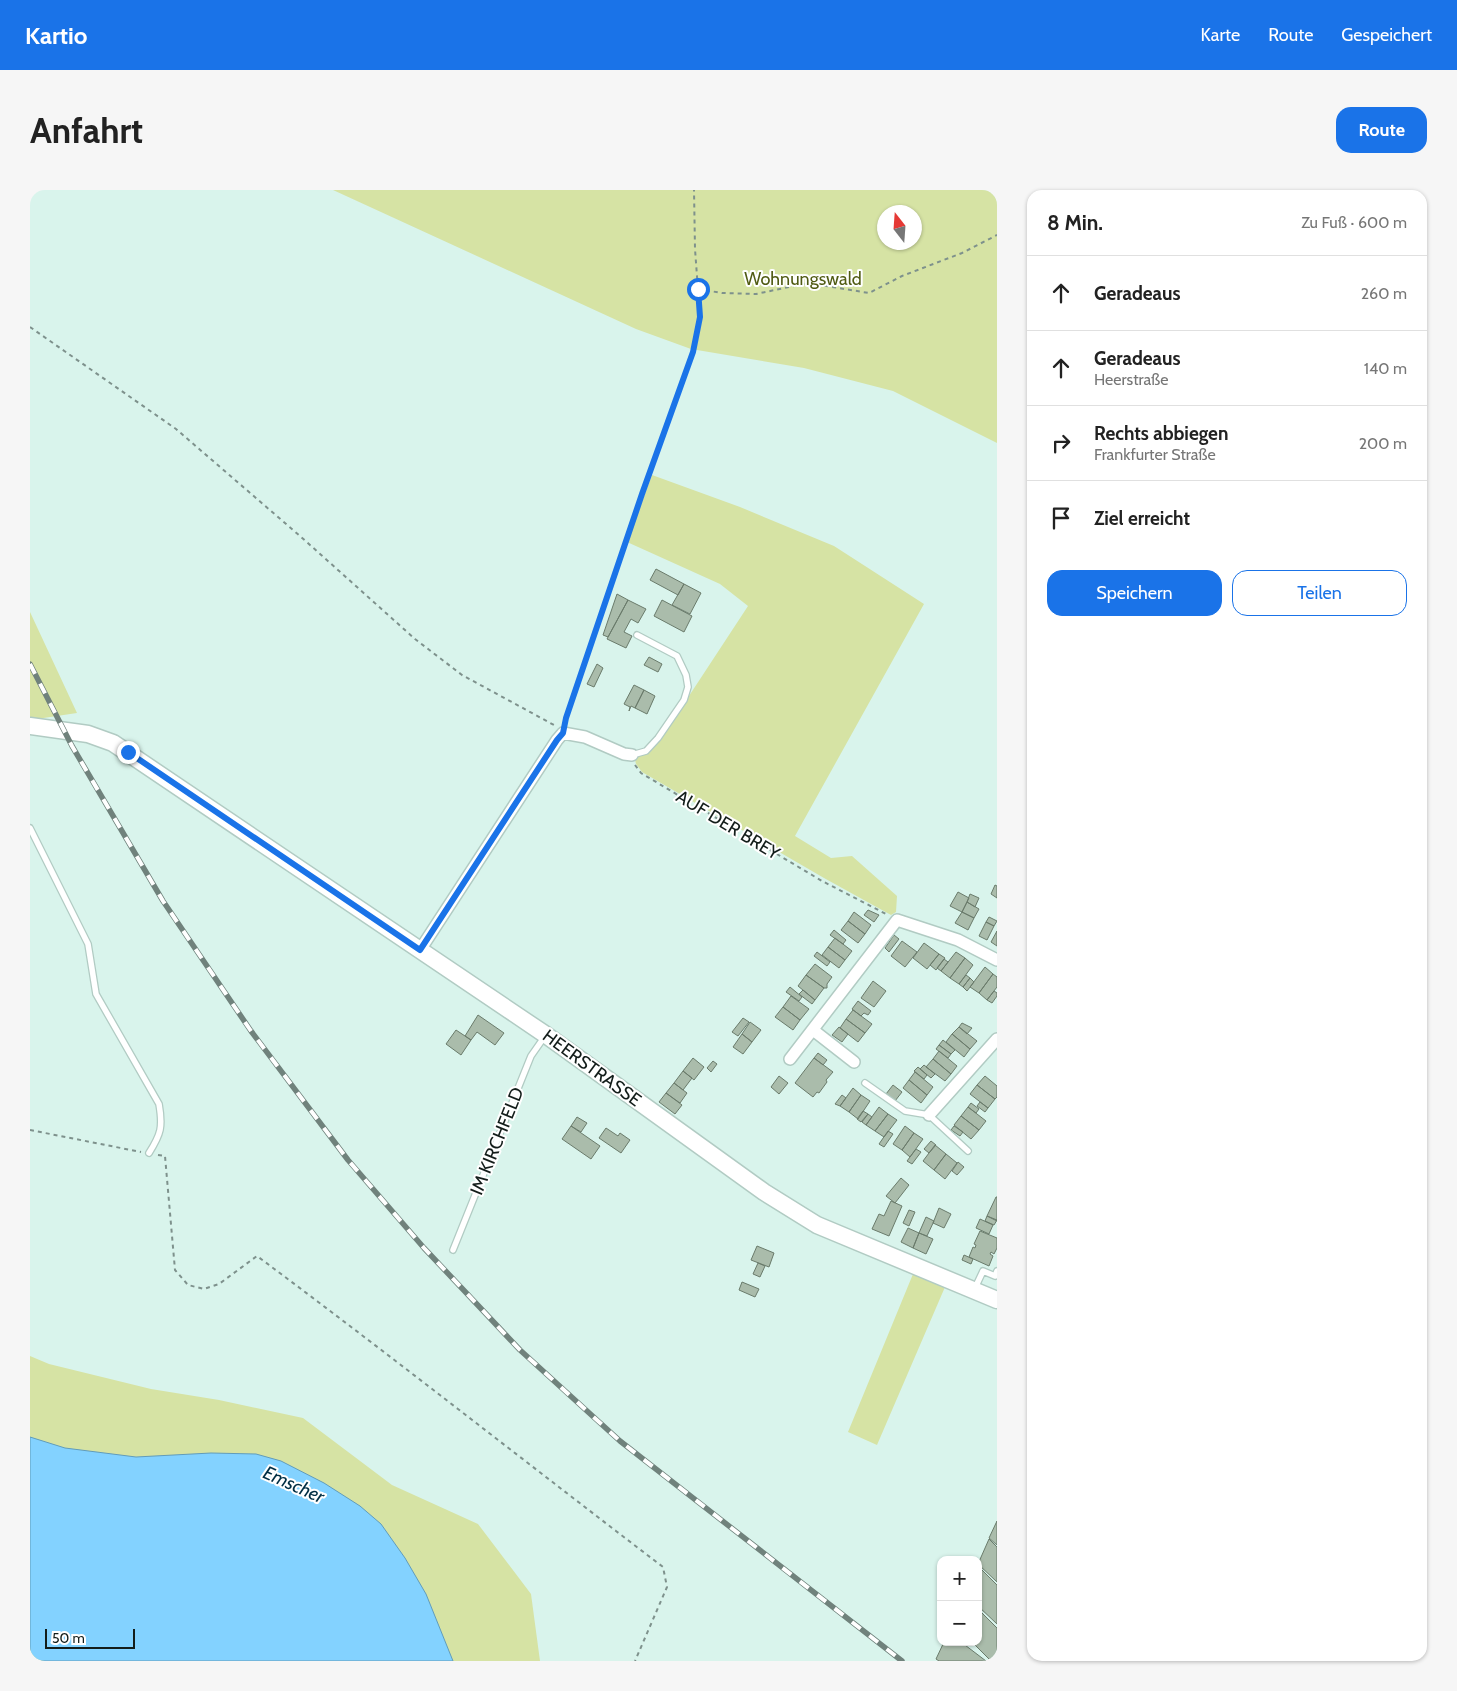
<!DOCTYPE html>
<html lang="de">
<meta charset="utf-8">
<style>
:root{--surface:#fff;--page:#f6f6f6;--text:#222;--muted:#767676;--line:#e0e0e0;--accent:#1a73e8}
body{margin:0;font-family:Cabin,sans-serif;background:var(--page);color:var(--text)}
.controls{position:absolute;right:15px;bottom:15px;display:grid;overflow:hidden;border-radius:10px;box-shadow:0 1px 4px #0004}
.controls button{width:45px;height:45px;display:grid;place-items:center;padding:0;border:0;border-bottom:1px solid var(--line);background:var(--surface);color:var(--text);font:25px sans-serif}
.compass{position:absolute;left:847px;top:15px;width:45px;height:45px;border-radius:50%;background:var(--surface);box-shadow:0 1px 4px #0004;rotate:343deg}
.scale{position:absolute;left:15px;bottom:12px;width:90px;box-sizing:border-box;padding-left:5px;border:2px solid #131d1a;border-top:0;font-size:14px;line-height:18px;white-space:nowrap;color:#131d1a;-webkit-text-stroke:4px #fff;paint-order:stroke}
.stop{position:absolute;width:15px;height:15px;margin:-11px;border:4px solid #1a73e8;border-radius:50%;background:#fff}
.stop.end{background:#1a73e8;border-color:#fff;box-shadow:0 1px 5px #0008}
.list{margin:0;padding:0;list-style:none}
h2{display:flex;justify-content:space-between;align-items:center;height:65px;margin:0;padding:0 20px;font-size:21px}
h2 small{font-size:16px;font-weight:400;color:var(--muted)}
.list li{display:grid;grid-template-columns:32px 1fr auto;gap:15px;align-items:center;box-sizing:border-box;height:75px;padding:0 20px;border-top:1px solid var(--line)}
.list b{display:block;font-size:19px;white-space:nowrap}
.list p{margin:0;font-size:16px;white-space:nowrap;color:var(--muted)}
.list em{font-size:16px;font-style:normal;color:var(--muted)}
.actions{display:flex;gap:10px;padding:15px 20px}
.actions a{flex:1;padding:11px 0;border:1px solid var(--accent);border-radius:15px;text-align:center;font-size:18px;color:var(--accent)}
.actions .main{background:var(--accent);color:#fff}
.icon{flex:none;width:28px;height:28px;fill:none;stroke:currentColor;stroke-width:2;stroke-linecap:round;stroke-linejoin:round}
.map{position:relative;flex:none;width:967px;height:1471px;overflow:hidden;border-radius:15px}
header{display:flex;align-items:center;gap:30px;box-sizing:border-box;height:70px;padding:0 25px;background:var(--accent);color:#fff}
header strong{font-size:24px}
nav{display:flex;gap:28px;margin-inline-start:auto;font-size:18px}
.intro{display:flex;align-items:center;justify-content:space-between;box-sizing:border-box;height:120px;padding:0 30px}
h1{margin:0;font-size:35px}
.button{padding:12px 22px;border-radius:15px;background:var(--accent);color:#fff;font-size:18px;font-weight:700}
main{display:flex;gap:30px;padding:0 30px}
aside{flex:1;background:var(--surface);border-radius:15px;box-shadow:0 1px 4px #0004}
.map>svg:first-child{display:block}
.green{fill:#d6e3a4;fill-rule:evenodd}
.water{fill:#83d2ff;stroke:#619cba}
.building{fill:#aabcab;stroke:#6a7b6b}
.lines{fill:none;stroke-linecap:round;stroke-linejoin:round}
.service-casing{stroke:#b1cbc3;stroke-width:8}
.minor-casing{stroke:#b1cbc3;stroke-width:14}
.secondary-casing{stroke:#b1cbc3;stroke-width:19}
.path{stroke:#7e918c;stroke-width:2;stroke-dasharray:4 4;stroke-linecap:butt}
.service{stroke:#fff;stroke-width:5.5}
.minor{stroke:#fff;stroke-width:11}
.secondary{stroke:#fff;stroke-width:16}
.rail-casing{stroke:#70827c;stroke-width:5.5}
.rail{stroke:#fff;stroke-width:4;stroke-dasharray:11;stroke-linecap:butt}
.route{stroke:#1a73e8;stroke-width:6}
.labels{text-anchor:middle;stroke-width:4;stroke-linejoin:round;paint-order:stroke}
.park-label{font-size:18px;fill:#505b13;stroke:#fff}
.street-label{font-size:18px;fill:#131d1a;stroke:#fff}
.water-label{font-size:19px;font-style:italic;fill:#002e44;stroke:#fff}
</style>
<header>
<strong>Kartio</strong>
<nav><a>Karte</a><a>Route</a><a>Gespeichert</a></nav>
</header>
<div class="intro"><h1>Anfahrt</h1><a class="button">Route</a></div>
<main>
<div class="map">
<svg width="967" height="1471" viewBox="0 0 967 1471">
<rect width="100%" height="100%" fill="#d9f4ec"/>
<path class="green" d="M303,0H967V253L863,201L774,178L661,159L606,139ZM854,22H884V52H854Z
M622,285L710,317L804,356L894,414L765,646L801,668L822,666L867,706L866,722L861,725L794,688L612,582L606,574L604,566L615,563L657,509L718,416L690,394L597,352Z
M0,422L47,523L0,530Z
M883,1084L915,1097L847,1255L818,1242Z
M0,1166L19,1174L121,1199L189,1210L273,1228L362,1295L448,1334L501,1404L510,1471H0Z"/>
<path class="water" d="M0,1247L35,1258L106,1267L181,1263L226,1264L251,1271L294,1293L330,1316L351,1334L375,1368L396,1404L423,1471H0Z"/>
<path class="building" d="M626,379L654,394L648,405L620,390Z
M654,394L671,403L660,424L642,415Z
M587,404L598,410L578,447L573,445Z
M598,410L616,419L608,433L601,429L594,442L602,446L596,458L577,449Z
M632,410L662,426L654,442L624,426Z
M619,467L632,474L628,482L614,475Z
M567,474L573,478L564,497L557,494Z
M604,495L614,500L605,518L601,516L599,521L600,517L594,514Z
M614,500L625,506L617,524L605,518Z
M965,695L967,696V708L961,704Z
M928,702L939,708L932,722L920,716Z
M940,704L949,708L945,717L937,712Z
M937,712L949,719L944,728L932,722Z
M838,720L849,725L844,732L834,725Z
M824,722L841,735L835,744L818,731Z
M932,722L944,728L938,740L925,733Z
M959,727L967,731L964,736L956,732Z
M818,731L835,744L828,753L811,740Z
M956,732L964,736L957,750L949,746Z
M804,740L816,750L813,754L800,745Z
M967,741V756L961,752Z
M864,745L869,749L859,762L855,758Z
M805,748L822,761L815,770L798,757Z
M872,751L887,762L875,777L861,766Z
M894,753L909,764L897,779L883,768Z
M798,757L815,770L809,778L792,765Z
M787,762L800,772L797,776L784,766Z
M926,762L935,768L920,788L911,781Z
M909,764L915,768L906,780L900,775Z
M935,768L943,775L929,794L920,788Z
M914,769L918,772L911,781L907,778Z
M785,774L802,787L797,794V798H794L776,785Z
M955,777L963,784L949,803L940,797Z
M963,784L967,787V797L957,810L949,803Z
M776,785L794,798L785,810L768,796Z
M936,785L940,788L933,797L929,794Z
M940,788L944,792L937,801L933,797Z
M843,791L856,801L844,817L831,808Z
M760,797L772,807L769,811L756,802Z
M773,800L785,810L782,814L769,804Z
M964,801L967,803V806L962,813L957,810Z
M761,806L779,819L770,830L753,817Z
M828,811L841,821L838,825L834,823L831,826L822,819Z
M753,817L770,830L763,840L745,827Z
M823,820L842,834L835,843L816,829Z
M448,825L474,843L465,855L447,842L441,850L435,846Z
M713,828L719,832L708,846L702,842Z
M816,829L835,843L828,852L810,838Z
M720,832L731,840L722,852L712,844Z
M932,833L942,838L937,844L929,837Z
M809,837L818,844L812,852L802,845Z
M929,837L947,851L940,859L922,844Z
M426,840L441,850L431,865L416,854Z
M712,844L722,852L713,864L703,857Z
M922,844L940,859L934,867L916,852Z
M913,850L925,860L921,864L909,855Z
M909,855L921,864L918,868L906,859Z
M909,861L927,876L921,884L903,869Z
M788,863L797,870L793,875L784,868Z
M663,868L674,877L664,890L653,881Z
M784,868L803,882L796,890L797,892L789,903L787,902L783,907L765,893Z
M903,869L921,884L915,891L896,877Z
M683,871L687,874L681,882L677,878Z
M894,875L905,884L901,888L890,879Z
M888,877L897,885L894,889L884,881Z
M653,881L662,888L653,900L644,893Z
M885,882L903,897L897,905L879,890Z
M749,886L758,893L749,904L741,897Z
M955,886L967,896V907L965,909L947,895Z
M879,890L897,905L891,913L873,898Z
M644,893L657,903L650,913L636,903Z
M863,895L872,902L865,911L856,904Z
M947,895L965,909L958,918L940,904Z
M823,898L831,905L819,922L810,916Z
M636,903L652,915L645,924L629,912Z
M812,905L816,908L810,916L805,914Z
M831,905L840,911L828,929L819,922Z
M950,912L958,918L955,922L947,916Z
M941,913L949,919L946,923L938,917Z
M849,917L858,924L845,941L836,935Z
M938,917L956,931L949,940L931,926Z
M833,921L838,924L831,932L827,929Z
M838,924L842,927L836,935L832,932Z
M858,924L867,930L854,947L845,941Z
M931,926L949,940L941,949L924,935Z
M547,927L557,933L551,942L541,936Z
M541,936L570,956L561,969L532,949Z
M875,936L884,943L872,960L863,954Z
M924,936L933,942L930,946L921,940Z
M576,938L588,946L590,943L600,950L591,963L569,948Z
M858,941L863,944L854,957L849,954Z
M884,943L893,949L880,967L872,960Z
M901,951L906,955L899,963L894,959Z
M905,955L916,964L904,980L893,971Z
M886,959L891,962L882,974L877,971Z
M916,964L927,973L915,989L904,980Z
M928,972L934,977L927,985L922,981Z
M871,988L879,995L865,1013L856,1006Z
M966,1007H967V1031L957,1026Z
M861,1011L872,1016L859,1046L842,1039L849,1024L854,1026Z
M909,1018L921,1024L914,1038L903,1033Z
M879,1020L885,1022L879,1036L873,1033Z
M957,1026L967,1030L964,1035L955,1031Z
M896,1027L904,1031L897,1046L889,1043Z
M950,1029L963,1035L959,1044L946,1038Z
M878,1038L889,1043L883,1058L871,1052Z
M950,1041L967,1048V1058L964,1064L961,1062L960,1064L963,1066L959,1076L939,1067L943,1057L945,1058L946,1055L944,1054Z
M889,1043L903,1049L896,1064L883,1058Z
M727,1056L744,1063L739,1077L721,1070Z
M934,1065L943,1069L941,1074L932,1070Z
M728,1073L735,1076L730,1087L723,1084Z
M712,1092L729,1099L725,1107L709,1100Z
M967,1331V1355L959,1348Z
M959,1349L967,1357V1392L948,1374Z
M948,1376L967,1395V1434L948,1416Z
M948,1419L967,1438V1471H961L942,1452H948Z
M914,1452H931L956,1471H909L906,1469Z"/>
<g class="lines">
<g class="service-casing">
<path id="service" d="M602,565L616,561L628,548L654,510L658,497L656,485L647,466L607,445
M0,638L58,754L66,804L129,914C133,937 131,944 119,963
M835,893L875,921L899,925L938,961
M423,1060L501,866L515,846
M945,1098L953,1081L965,1086L967,1081"/>
</g>
<g class="minor-casing">
<path id="minor" d="M390,760L527,550L533,543L555,547L594,564L602,565
M783,840L824,872
M760,869L867,730L928,750L967,770
M899,925L967,849"/>
</g>
<g class="secondary-casing">
<path id="secondary" d="M0,536L58,544L83,553L516,845L734,1002L787,1035L967,1110"/>
</g>
<path class="path" d="M668,99L692,103L726,104L778,93L839,103L872,86L932,63L967,45
M0,137L146,239L270,346L385,449L432,485L524,535
M535,531L611,304L663,162L670,127L665,59L664,0
M605,575L611,583L792,691L858,725
M0,940L111,962
M128,965L135,966L145,1080L158,1095L174,1099L189,1094L227,1066C364,1168 498,1274 633,1377L637,1397L605,1471"/>
<use href="#service" class="service"/>
<use href="#minor" class="minor"/>
<use href="#secondary" class="secondary"/>
<g class="rail-casing">
<path id="rail" d="M0,474L42,556L133,711L221,841L318,970L394,1058L490,1160L590,1251L872,1471"/>
</g>
<use href="#rail" class="rail"/>
</g>
<g class="lines">
<path class="route" d="M98,562L390,760L527,550L533,543L536,528L612,304L663,162L670,127L668,99"/>
</g>
<g class="labels">
<g class="park-label">
<text x="773" y="95">Wohnungswald</text>
</g>
<g class="street-label">
<text transform="translate(698 635) rotate(31)" y="6">AUF DER BREY</text>
<text transform="translate(562 878) rotate(36)" y="6">HEERSTRASSE</text>
<text transform="translate(467 951) rotate(-68)" y="6">IM KIRCHFELD</text>
</g>
<g class="water-label">
<text transform="translate(264 1294) rotate(24)" y="7">Emscher</text>
</g>
</g>
</svg>
<div class="controls">
<button>+</button>
<button>−</button>
</div>
<svg class="compass" viewBox="-18 -18 36 36"><path d="M0-13l5 13h-10z" fill="#e53935"/><path d="M0 13l5-13h-10z" fill="#767676"/></svg>
<div class="scale">50 m</div>
<div class="stop" style="left:668px;top:99px"></div>
<div class="stop end" style="left:98px;top:562px"></div>
</div>
<aside>
<h2>8 Min.<small>Zu Fuß · 600 m</small></h2>
<ul class="list">
<li><svg class="icon" aria-label="ahead" viewBox="0 0 24 24"><path d="M12 20V5M6 11l6-6 6 6"/></svg><div><b>Geradeaus</b></div><em>260 m</em></li>
<li><svg class="icon" aria-label="ahead" viewBox="0 0 24 24"><path d="M12 20V5M6 11l6-6 6 6"/></svg><div><b>Geradeaus</b><p>Heerstraße</p></div><em>140 m</em></li>
<li><svg class="icon" aria-label="right" viewBox="0 0 24 24"><path d="M7 20v-9h11M14 6l5 5-5 5"/></svg><div><b>Rechts abbiegen</b><p>Frankfurter Straße</p></div><em>200 m</em></li>
<li><svg class="icon" aria-label="arrive" viewBox="0 0 24 24"><path d="M6 21V4h12l-3 4 3 4H6"/></svg><div><b>Ziel erreicht</b></div></li>
</ul>
<div class="actions"><a class="main">Speichern</a><a>Teilen</a></div>
</aside>
</main>
